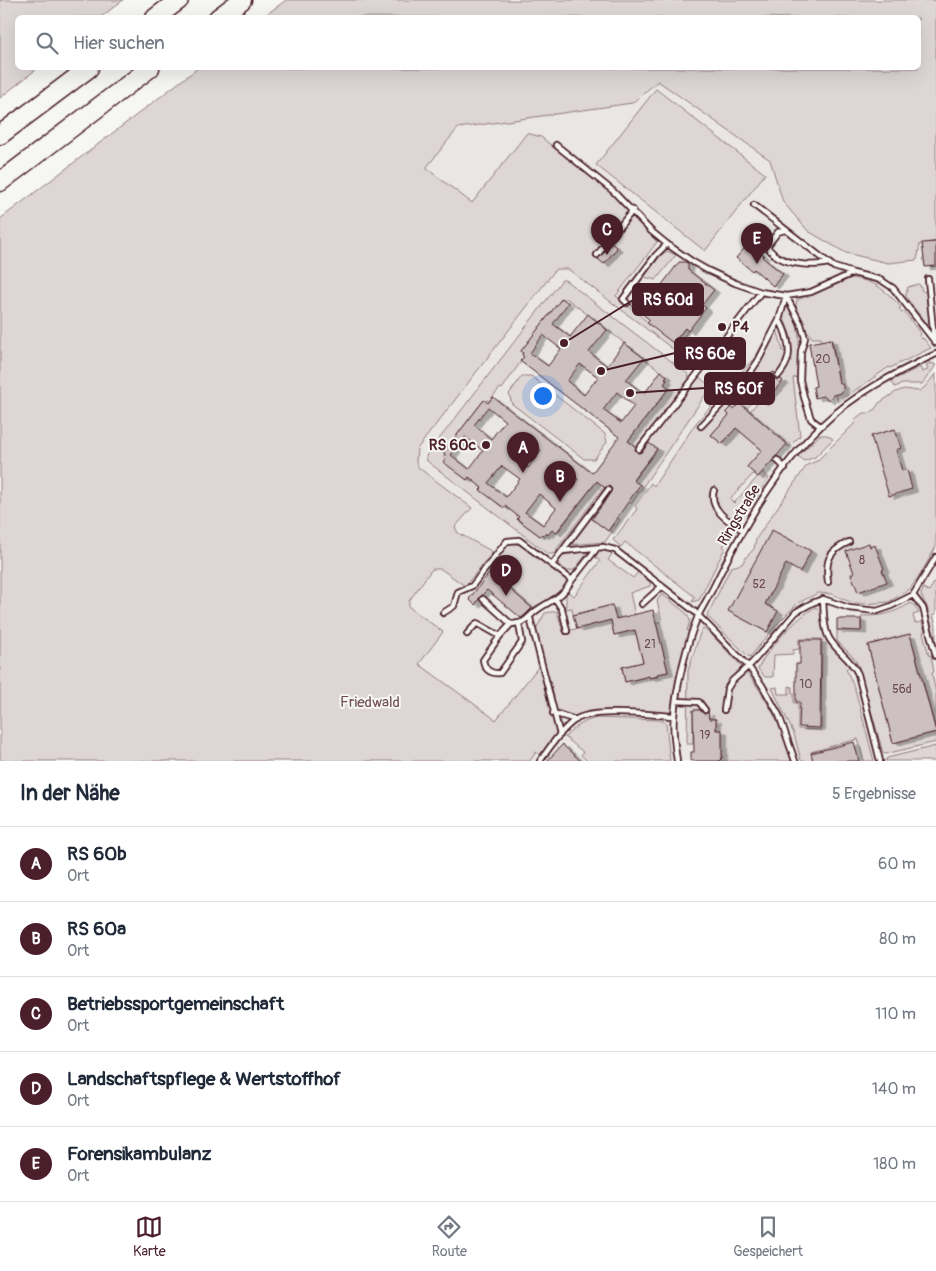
<!DOCTYPE html>
<html lang="de">
<meta charset="utf-8">
<style>
:root{--surface:#fff;--page:#f2f2f3;--text:#1f2937;--muted:#747a83;--line:#e0e1e3;--accent:#4a1f2b}
body{margin:0;font-family:Pangolin,sans-serif;background:var(--page);color:var(--text)}
.you{position:absolute;left:542px;top:395px;width:18px;height:18px;margin:-12px;border:4px solid #fff;border-radius:50%;background:#1a73e8;box-shadow:0 0 0 8px #1a73e833}
.badge{display:grid;place-items:center;width:32px;height:32px;border-radius:50%;background:var(--accent);color:#fff;font-size:16px;font-weight:700}
.pin{position:absolute;translate:-50% -41px;filter:drop-shadow(0 1px 2px #0008)}
.pin::after{content:'';position:absolute;top:26px;width:18px;height:15px;background:inherit;clip-path:polygon(0 0,100% 0,50% 100%)}
.list{margin:0;padding:0;list-style:none}
h2{display:flex;justify-content:space-between;align-items:center;height:65px;margin:0;padding:0 20px;font-size:21px}
h2 small{font-size:16px;font-weight:400;color:var(--muted)}
.list li{display:grid;grid-template-columns:32px 1fr auto;gap:15px;align-items:center;box-sizing:border-box;height:75px;padding:0 20px;border-top:1px solid var(--line)}
.list b{display:block;font-size:19px;white-space:nowrap}
.list p{margin:0;font-size:16px;white-space:nowrap;color:var(--muted)}
.list em{font-size:16px;font-style:normal;color:var(--muted)}
.icon{flex:none;width:28px;height:28px;fill:none;stroke:currentColor;stroke-width:2;stroke-linecap:round;stroke-linejoin:round}
.map{position:relative;flex:none;width:936px;height:761px;overflow:hidden}
.search{position:absolute;background:var(--surface);box-shadow:0 5px 20px #0002;left:15px;right:15px;top:15px;height:55px;display:flex;align-items:center;gap:12px;box-sizing:border-box;padding:0 18px;border-radius:8px;color:var(--muted);font-size:19px}
.sheet{height:440px;background:var(--surface)}
nav{display:flex;justify-content:space-around;align-items:center;box-sizing:border-box;height:70px;border-top:1px solid var(--line);background:var(--surface);font-size:14px;color:var(--muted)}
nav a{display:grid;justify-items:center;gap:2px}
nav .on{color:var(--accent)}
.map>svg:first-child{display:block}
.built{fill:#e9e6e3}
.green{fill:#ddd6d5;stroke:#947a80}
.building{fill:#ccc1c0;stroke:#4a1f2b;fill-rule:evenodd;filter:url(#shadow)}
.lines{fill:none;stroke-linecap:round;stroke-linejoin:round}
.service-casing{stroke:#4a1f2b;stroke-width:8}
.motorway-casing{stroke:#4a1f2b;stroke-width:21}
.service{stroke:#f6f6f2;stroke-width:4.5}
.motorway{stroke:#f6f6f2;stroke-width:18}
.poi-dot{fill:#4a1f2b;stroke:#f6f6f2;stroke-width:2}
.labels{text-anchor:middle;stroke-width:4;stroke-linejoin:round;paint-order:stroke}
.number-label{font-size:12px;fill:#6a4850}
.poi-label{font-size:15px;font-weight:bold;fill:#4a1f2b;stroke:#f6f6f2;text-anchor:start}
.street-label{font-size:15px;fill:#4a1f2b;stroke:#f6f6f2}
.park-label{font-size:15px;fill:#6f4d56;stroke:#f6f6f2}
.leader{fill:none;stroke:#4a1f2b;stroke-width:2}
.callout-dot{fill:#4a1f2b;stroke:#f6f6f2;stroke-width:2}
.callout{fill:#4a1f2b;stroke:#4a1f2b;stroke-width:2}
.callout-label{font-size:16px;text-anchor:middle;font-weight:bold;fill:#fff}
</style>
<div class="map">
<svg width="936" height="761" viewBox="0 0 936 761">
<defs>
<filter id="shadow"><feDropShadow dx="5.5" dy="3" stdDeviation="0" flood-color="#0004"/></filter>
</defs>
<rect width="100%" height="100%" fill="#f6f6f2"/>
<filter id="ink" filterUnits="userSpaceOnUse"><feTurbulence type="fractalNoise" baseFrequency=".02" numOctaves="2"/><feDisplacementMap in="SourceGraphic" scale="10" xChannelSelector="R" yChannelSelector="G"/><feConvolveMatrix kernelMatrix="1 2 1 2 8 2 1 2 1" color-interpolation-filters="sRGB"/></filter>
<g filter="url(#ink)">
<path class="built" d="M658,81L687,102L936,208V761H275L394,208L458,128L632,103Z"/>
<path class="green" d="M0,0H123L101,17L18,18V68H38L0,98Z
M286,0H936V241L920,244L917,260L888,263L846,253L808,231L783,202L770,160L658,81L632,103L458,128L426,168L472,203L527,133L541,137L614,196L657,242L616,296L673,343L685,328L688,331L674,350L568,269H556L417,449L416,462L419,468L472,508L455,527L458,533L493,552L465,586L441,569H432L409,601V607L443,632L419,664L496,720L539,666L557,735L540,755L536,752L530,761H0V219L198,68H918V18L263,17Z
M656,89L765,174L705,251L596,165Z
M667,251L676,255L656,280L644,277L660,256Z
M852,278C876,281 885,290 901,307L899,309L902,313L904,311L920,333L919,335L922,339L923,338L931,348L890,368L889,367L838,402L836,394L841,393L843,390L842,385L839,383L832,339L822,341L821,338H812C806,328 793,312 797,300Z
M562,280H565L688,374L689,379L636,447L628,441L669,388L664,384L667,380L665,378L667,376L566,298L564,300L562,298L521,351L524,357L502,389L500,388L489,401L487,400L485,402L483,401L443,453L445,455L443,457L446,459L444,462L467,480L469,477L482,488L481,490L503,508L505,505L519,517L517,519L540,536L542,534L544,536L552,530L557,533L597,481L604,487L553,554H548L427,461L426,456Z
M918,284L920,285L922,291L926,292L930,329L906,297V294L908,287Z
M788,308C805,331 797,351 798,377L793,378L800,436L789,447L750,411L760,400L763,403L783,381L773,372L753,394L756,398L746,409L740,403L734,410L731,407L726,412L729,415L711,435L722,444L736,428L762,450L747,467L754,473L730,499L734,503L762,472L769,478L742,518H733L728,525L732,535L723,546L725,548L699,600L692,602L695,597L625,542L621,547L613,540L637,509L635,506L651,483L654,486L696,423L756,356L772,327L777,329L783,351L792,352L791,337L783,316L785,309Z
M931,363L936,365L922,384H902L895,387L891,381L920,367L922,372L928,370L926,365Z
M936,373V547L921,573L910,589L889,602L863,604L850,602L832,594L818,593L798,603L779,622L750,657L748,656L707,616L731,567L742,564L746,557L754,549L756,539L768,521L807,465L817,461L854,424L855,419L863,413H870L875,409L879,403L896,392L904,389L919,391L925,387Z
M522,376H531L605,434L607,442L594,459H584L512,404L509,394Z
M699,377L709,385L708,391L631,504L623,494L657,450L648,443Z
M820,435H827L833,439L815,457L804,461L798,456Z
M591,518L608,531L618,518L620,520L605,542L569,545Z
M511,543L521,545L566,580V584L556,596L532,608L487,570L505,546Z
M589,551L574,570L567,571L561,567L559,561L563,555Z
M602,551H608L612,554L608,560L633,578L638,572L650,582V586L630,593L635,615L616,619L612,605L573,615L572,608L566,609V594L568,592L574,596L600,561L595,557Z
M936,580V614L933,615L936,626V643L927,607L921,595L923,588L929,591Z
M662,594L686,613L690,620L687,631L689,632C680,659 674,685 671,713L596,710L577,717L555,709L536,629L545,613L557,611L563,632L611,620L614,635L635,630L643,662L622,667L625,682L649,676L650,678L658,677L657,674L668,672L656,623L662,621L657,601Z
M911,603L915,606L919,613L913,615L915,623L922,622L925,631L923,632L929,656L931,655L934,672L932,673L936,694V730L910,634L868,645L893,743L936,732V742L885,754L883,753L859,667L854,658L837,641V630H861L862,616C883,616 892,614 911,603Z
M816,607L821,612C821,644 831,645 849,666L846,669L855,689L874,761H864L858,739L811,752L813,761H801L794,734L772,688L777,687L778,694H789V686L792,687V693H794V703H798V729L821,730L822,639H799V649L793,650V654L774,655L773,677H765L758,669C766,650 798,616 816,607Z
M703,629C711,632 717,641 723,647C756,679 780,716 791,761H719L722,758V730H716V719H709L708,710H693V744H687L688,671L701,630Z
M597,718L660,720L666,723L670,761H587L581,755L583,752L565,737C575,727 583,721 597,718Z
M936,746V761H885L887,758Z"/>
<path class="building" d="M936,242V266L925,267L922,243Z
M612,243L617,248L604,264L598,259Z
M749,243L764,255L762,257L783,274L773,286L754,269L752,271L736,258Z
M679,262H685L688,263V270L714,290L702,305L706,308L688,331L685,328L673,343L647,323L650,320L631,305L644,285L655,294Z
M562,298L568,303L553,324L570,337L588,314L607,330L589,352L607,366L624,343L644,358L626,380L644,394L661,371L667,376L665,378L667,380L664,384L669,388L628,441L636,447L635,450L638,453L642,452L649,443L657,449L633,480L640,485L608,531L592,519L603,504L612,489L609,486L605,488L597,481L556,533L552,530L548,535L546,533L544,536L542,534L540,536L517,519L519,517L505,506L504,508L480,490L482,488L469,477L467,480L443,462L447,457L443,453L484,400L488,403L493,397L592,473L619,437L520,361L524,357L522,355L523,353L521,351ZM543,335L561,349L548,366L530,353ZM580,364L598,377L584,395L567,381ZM617,392L634,406L621,423L603,410ZM488,407L505,421L491,439L474,425ZM524,436L541,450L528,468L510,454ZM465,437L483,451L469,469L451,455ZM561,465L578,479L565,496L547,483ZM502,466L520,479L506,497L488,483ZM539,494L556,508L543,525L525,512Z
M831,339L839,383L843,385V390L841,393L833,395L829,400L823,396L815,398L813,387L816,386L809,343Z
M773,372L775,373V379L778,380L781,379L783,381L763,403L753,395Z
M740,403L787,444L758,477L747,467L762,450L736,428L722,444L711,435L729,415L726,412L731,407L734,409Z
M895,429L901,448L896,450L902,471L907,469L912,489L889,496L871,436Z
M772,530L811,551L800,572L786,564L765,604L778,611L767,632L728,611Z
M869,543L870,547L875,545L884,569L882,570L887,582L858,592L851,574L854,573L846,551Z
M490,572L532,608L524,616L521,618L487,590L480,597L475,605L469,599Z
M612,605L616,619L653,610L668,672L657,674L658,676L650,678L649,676L625,682L622,667L643,662L635,630L614,635L611,620L577,629L573,615Z
M837,619H861V631L837,630Z
M910,634L936,732L893,743L868,645Z
M800,640H821L820,728L799,727L800,702H796V664H800Z
M693,710H700L704,714L708,712L709,719H716V730H722V758L719,761H691V752H694Z
M854,742L859,761H813L811,753Z
M563,744L565,747L581,761H547Z"/>
<g class="lines">
<g class="service-casing">
<path id="service" d="M556,145L613,191L651,231L667,244L693,262L707,270L735,283L761,292L786,296L811,292L853,273L881,280L893,288L936,343
M754,205L834,267L853,273
M785,230L778,232L767,246C778,265 810,267 829,263
M597,255L633,210
M928,279L934,339
M786,296L801,324L805,338L801,351L800,380L804,397L811,419L820,426
M627,303L623,299L656,255L667,244
M778,376C790,362 791,352 786,335C784,329 783,325 779,320
M701,426L745,380L758,361L779,320L786,296
M639,449L761,292
M777,460L785,468
M714,490C708,509 729,522 743,530
M597,548L572,580L552,565L562,551L603,547L615,550L694,611L748,666L762,685L779,715L795,761
M562,551L608,490
M828,582C825,560 829,551 849,542
M913,595L923,608L936,656
M483,599L511,624C528,623 526,618 537,610C554,598 560,600 572,580
M823,599C824,611 823,625 828,636C834,650 851,658 858,674L880,761
M556,600L562,609L567,631
M642,604L662,586
M443,613L454,606L458,592L472,586L507,541L519,540L552,565
M530,618L560,735
M511,624L500,636L483,660C485,670 490,674 500,673L522,642L519,624
M467,634L477,623L500,636
M676,701L699,702L705,710
M724,710L727,689L732,681L752,663L796,612L812,603L823,599L849,608L877,611L889,607L913,595L936,557
M553,713L576,720
M540,761C550,747 561,730 575,720C593,708 651,715 674,716
M677,761C675,746 672,731 674,716C676,688 687,642 698,616C703,606 709,596 714,586C742,529 775,470 821,426C854,394 895,373 936,354"/>
</g>
<g class="motorway-casing">
<path id="motorway" d="M155,18L179,0
M218,18L242,0
M0,135L89,68
M0,182L150,68"/>
</g>
<use href="#service" class="service"/>
<use href="#motorway" class="motorway"/>
</g>
</g>
<g class="poi-dot">
<circle cx="722" cy="327" r="5"/>
<circle cx="486" cy="445" r="5"/>
</g>
<g class="labels">
<g class="number-label">
<text x="823" y="363">20</text>
<text x="862" y="564">8</text>
<text x="759" y="588">52</text>
<text x="650" y="648">21</text>
<text x="806" y="688">10</text>
<text x="902" y="693">56d</text>
<text x="705" y="739">19</text>
</g>
<g class="poi-label">
<text x="732" y="332">P4</text>
<text x="476" y="450" text-anchor="end">RS 60c</text>
</g>
<g class="street-label">
<text transform="translate(739 515) rotate(-59)" y="5">Ringstraße</text>
</g>
<g class="park-label">
<text x="370" y="707">Friedwald</text>
</g>
</g>
<path class="leader" d="M564 343L633 300M601 371L675 353M630 393L705 388"/>
<g class="callout-dot">
<circle cx="564" cy="343" r="5"/>
<circle cx="601" cy="371" r="5"/>
<circle cx="630" cy="393" r="5"/>
</g>
<g class="callout">
<rect x="633" y="284" width="70" height="31" rx="5"/>
<rect x="675" y="338" width="70" height="31" rx="5"/>
<rect x="705" y="373" width="69" height="31" rx="5"/>
</g>
<g class="callout-label">
<text x="668" y="305">RS 60d</text>
<text x="710" y="359">RS 60e</text>
<text x="739" y="394">RS 60f</text>
</g>
</svg>
<div class="you"></div>
<div class="pin badge" style="left:523px;top:473px">A</div>
<div class="pin badge" style="left:560px;top:502px">B</div>
<div class="pin badge" style="left:607px;top:255px">C</div>
<div class="pin badge" style="left:506px;top:596px">D</div>
<div class="pin badge" style="left:757px;top:264px">E</div>
<div class="search"><svg class="icon" aria-label="search" viewBox="0 0 24 24"><circle cx="10" cy="10" r="6"/><path d="M15 15l6 6"/></svg>Hier suchen</div>
</div>
<section class="sheet">
<h2>In der Nähe<small>5 Ergebnisse</small></h2>
<ul class="list">
<li><span class="badge">A</span><div><b>RS 60b</b><p>Ort</p></div><em>60 m</em></li>
<li><span class="badge">B</span><div><b>RS 60a</b><p>Ort</p></div><em>80 m</em></li>
<li><span class="badge">C</span><div><b>Betriebssportgemeinschaft</b><p>Ort</p></div><em>110 m</em></li>
<li><span class="badge">D</span><div><b>Landschaftspflege &amp; Wertstoffhof</b><p>Ort</p></div><em>140 m</em></li>
<li><span class="badge">E</span><div><b>Forensikambulanz</b><p>Ort</p></div><em>180 m</em></li>
</ul>
</section>
<nav>
<a class="on"><svg class="icon" aria-label="map" viewBox="0 0 24 24"><path d="M3 6l6-2 6 2 6-2v14l-6 2-6-2-6 2zM9 4v14M15 6v14"/></svg>Karte</a>
<a><svg class="icon" aria-label="directions" viewBox="0 0 24 24"><path d="M12 3l9 9-9 9-9-9zM9 14v-3h6M13 9l2 2-2 2"/></svg>Route</a>
<a><svg class="icon" aria-label="saved" viewBox="0 0 24 24"><path d="M7 4h10v16l-5-4-5 4z"/></svg>Gespeichert</a>
</nav>
